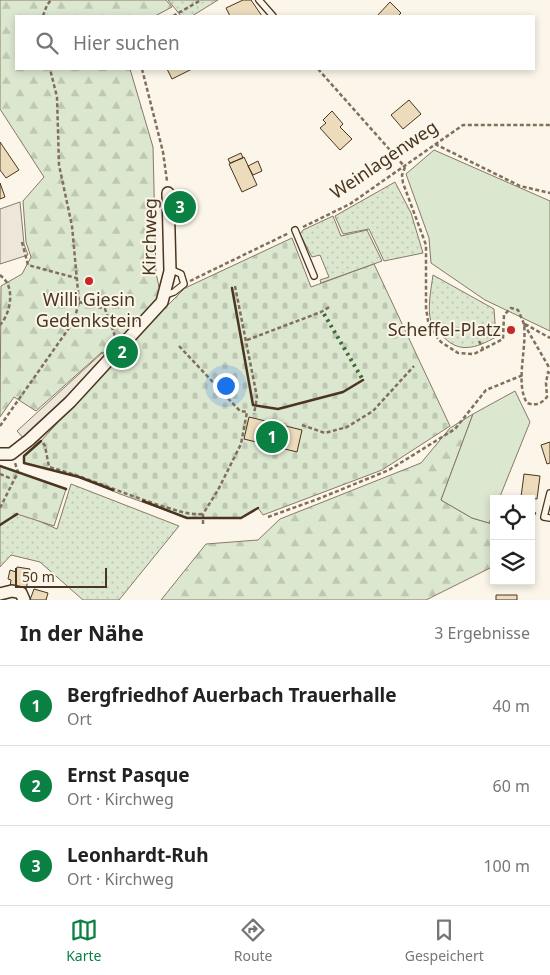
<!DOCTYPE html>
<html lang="de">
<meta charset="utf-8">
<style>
:root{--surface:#fff;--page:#f2f2f2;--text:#222;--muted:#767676;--line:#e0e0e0;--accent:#0b8043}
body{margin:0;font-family:"Noto Sans",sans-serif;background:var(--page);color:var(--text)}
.controls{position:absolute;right:15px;bottom:15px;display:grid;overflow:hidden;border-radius:0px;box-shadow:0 2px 8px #0003}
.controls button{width:45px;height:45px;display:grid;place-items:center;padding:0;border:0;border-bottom:1px solid var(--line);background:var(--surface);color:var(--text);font:25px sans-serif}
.scale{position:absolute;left:15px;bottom:12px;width:92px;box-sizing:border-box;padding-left:5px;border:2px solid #4a3520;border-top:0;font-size:14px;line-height:18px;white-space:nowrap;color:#4a3520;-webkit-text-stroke:4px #fbf6e9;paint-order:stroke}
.you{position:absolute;left:225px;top:385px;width:18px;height:18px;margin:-12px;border:4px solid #fff;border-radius:50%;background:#1a73e8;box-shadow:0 0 0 8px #1a73e833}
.badge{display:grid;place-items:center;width:32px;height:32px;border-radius:50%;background:var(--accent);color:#fff;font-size:16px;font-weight:700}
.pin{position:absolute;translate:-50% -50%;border:2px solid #fff;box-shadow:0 1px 5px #0006}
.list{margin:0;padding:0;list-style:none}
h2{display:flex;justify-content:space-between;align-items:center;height:65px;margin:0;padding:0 20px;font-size:21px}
h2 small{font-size:16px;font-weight:400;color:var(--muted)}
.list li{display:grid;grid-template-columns:32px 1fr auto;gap:15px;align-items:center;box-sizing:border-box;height:80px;padding:0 20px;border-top:1px solid var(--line)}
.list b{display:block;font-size:19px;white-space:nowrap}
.list p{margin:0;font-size:16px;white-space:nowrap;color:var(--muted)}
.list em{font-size:16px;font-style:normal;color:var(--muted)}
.icon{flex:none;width:28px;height:28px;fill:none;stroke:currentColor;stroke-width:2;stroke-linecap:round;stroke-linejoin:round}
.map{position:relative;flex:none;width:550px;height:600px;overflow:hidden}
.search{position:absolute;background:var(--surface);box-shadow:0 2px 8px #0003;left:15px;right:15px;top:15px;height:55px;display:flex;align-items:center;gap:12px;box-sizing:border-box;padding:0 18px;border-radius:0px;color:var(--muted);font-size:19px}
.sheet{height:305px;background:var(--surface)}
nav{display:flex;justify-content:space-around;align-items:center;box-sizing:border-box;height:70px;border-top:1px solid var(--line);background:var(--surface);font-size:14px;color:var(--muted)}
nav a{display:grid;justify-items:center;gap:2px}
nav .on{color:var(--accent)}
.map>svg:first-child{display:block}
.grass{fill:url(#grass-dots);stroke:#887966}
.forest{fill:url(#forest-firs);stroke:#887966}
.cemetery{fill:url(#cemetery-stones);stroke:#887966}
.garden{fill:#dce7d0;stroke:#887966}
.parking{fill:#ede7d9;stroke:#887966}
.building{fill:#ecdcbc;stroke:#4a3520}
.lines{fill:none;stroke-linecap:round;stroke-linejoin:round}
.service-casing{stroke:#4a3520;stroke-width:8}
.minor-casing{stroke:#4a3520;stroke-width:14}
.path{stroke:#7f6f5c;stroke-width:2.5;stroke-dasharray:4 2.5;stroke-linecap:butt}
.service{stroke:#fbf6e9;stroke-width:5.5}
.minor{stroke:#fbf6e9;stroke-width:11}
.hedge{stroke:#436837;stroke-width:4;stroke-dasharray:2.5 4;stroke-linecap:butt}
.wall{stroke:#4a3520;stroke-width:2.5}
.poi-dot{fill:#c62828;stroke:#fbf6e9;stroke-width:2}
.labels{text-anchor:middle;stroke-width:4;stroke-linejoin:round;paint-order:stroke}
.street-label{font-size:18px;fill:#4a3520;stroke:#fbf6e9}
.poi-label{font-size:18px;fill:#4a3520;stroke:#fbf6e9}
</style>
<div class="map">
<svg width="550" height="600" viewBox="0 0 550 600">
<defs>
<pattern id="grass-dots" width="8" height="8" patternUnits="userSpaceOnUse" patternTransform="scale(1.25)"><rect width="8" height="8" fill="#dce7d0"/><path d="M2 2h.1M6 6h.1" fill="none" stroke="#bec7b2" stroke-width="1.8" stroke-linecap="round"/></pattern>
<pattern id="forest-firs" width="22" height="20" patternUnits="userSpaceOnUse" patternTransform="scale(1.25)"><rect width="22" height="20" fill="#dce7d0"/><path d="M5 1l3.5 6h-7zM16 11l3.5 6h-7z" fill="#bec7b2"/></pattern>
<pattern id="cemetery-stones" width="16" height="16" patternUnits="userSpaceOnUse" patternTransform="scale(1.25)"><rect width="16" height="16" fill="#dce7d0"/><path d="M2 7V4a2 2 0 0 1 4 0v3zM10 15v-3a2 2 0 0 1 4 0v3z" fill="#bec7b2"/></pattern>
</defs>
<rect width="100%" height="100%" fill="#fbf6e9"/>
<path class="grass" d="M168,0H218L192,16H181Z
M395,182L411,213L423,253L384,261L369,229L343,234L335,216Z
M333,216L341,236L367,230L382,261L321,283L320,280L329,277L320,255L312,257L300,234L303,230Z
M433,275L494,309L496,337C476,348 458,355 441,334C438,331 433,327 431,322C427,308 431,290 433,275Z
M71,484L179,526L119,600H83L40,562L11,555L0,567V524L21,513L57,529Z"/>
<path class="forest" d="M0,0H166L172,7L155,16H16V69H130L153,147L156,273L161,296L106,354L102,352L36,411L14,397L0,417L1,286L22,274L31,257L26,242L23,201L44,177L0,109Z
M473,414L441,500L472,518L489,523L494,526V566L426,600H161L206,544L258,540L280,519L421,463L450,428Z"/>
<path class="cemetery" d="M292,238L311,287L374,264L450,426L382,470L263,515L258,508L241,518H187L120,494L79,477L24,463V456L41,441L127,346L185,288Z
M0,466L66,489L54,526L17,514L0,525Z"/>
<path class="garden" d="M434,150L550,201V331L485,300L431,263L429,238L406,174Z
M515,391L530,422L499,499H494V512L489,523L472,518L441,500L473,414Z"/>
<path class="parking" d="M20,202L24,244L28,255L0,264V209Z
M102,353L108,358L24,439L17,431Z"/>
<path class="building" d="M243,0H251L262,16H230L226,8Z
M390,2L401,13L398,16H377Z
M167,69H192L172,79Z
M409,100L421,114L403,129L391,115Z
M332,111L343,124L340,127L352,139L340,150L320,128L326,123L323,120Z
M0,142L19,170L6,178L0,170Z
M241,153L243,158L230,163L228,159Z
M244,157L257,185L242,192L229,164Z
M258,161L262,171L253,175L248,166Z
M0,183L5,197L0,199Z
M249,417L302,430L297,452L244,439Z
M550,442V463L547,464L541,445Z
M524,474L540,476L537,499L521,497Z
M531,511L536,513L531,521Z
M17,567L30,569L26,590L10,587L11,580L8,579L10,570L16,572Z
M34,589L48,593L46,600H30Z
M496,595H517V600H496Z"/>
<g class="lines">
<g class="service-casing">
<path id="service" d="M259,0L273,16
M295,230L314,276
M163,296L174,292L184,284L181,274L172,270L170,271
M550,493L544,517L550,518"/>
</g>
<g class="minor-casing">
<path id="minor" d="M0,454H11L29,440L70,402L162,302L170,271L168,193
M0,594L12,591L21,593L24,600"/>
</g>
<path class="path" d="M43,16L47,5L51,0
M173,16L201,0
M142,69L163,152L167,181
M318,69L405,167
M435,144L520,186L550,193
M405,167L402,175L403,183L426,245V308L429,327L441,342L458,353L474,354L503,339L504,315L511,308L518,310C520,315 523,320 524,325C527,349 515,383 527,403C536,406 541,404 547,397L546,383L548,372L550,374
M303,227L350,204L463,125H550
M22,242L28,265L76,278
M0,275C3,278 7,281 8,285C13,297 9,315 0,325
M190,281L289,233
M235,286L257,397L254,414
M79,302L105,309L115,336
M524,324L550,369
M525,324L550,338
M247,340L321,312L331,306
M479,341L483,349
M179,346L240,411L247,412L241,444L218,490L203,514V524
M302,425L325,433L347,427L373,411L414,366
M0,426L74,321L79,302L72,226L59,165L57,97L50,69
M43,443L45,446L49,467C89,478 126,495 165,507C178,511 189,515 203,514
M0,474L12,479
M0,508L18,472L15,463
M268,517L318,499L389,470L455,429L486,390L523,375"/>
<use href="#service" class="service"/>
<use href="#minor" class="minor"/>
<path class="hedge" d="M324,314L363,380"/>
<path class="wall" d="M232,288L253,405L278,409L343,392L363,380
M41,441L24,456V463L79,477L113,490
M0,466L66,489
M143,501L187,518H241L258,508
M0,525L17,514"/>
</g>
<g class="poi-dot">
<circle cx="89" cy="281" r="5"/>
<circle cx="511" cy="330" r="5"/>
</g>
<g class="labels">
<g class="street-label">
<text transform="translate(384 160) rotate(-34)" y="6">Weinlagenweg</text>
<text transform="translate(150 237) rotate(-89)" y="6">Kirchweg</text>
</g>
<g class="poi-label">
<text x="89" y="306">Willi Giesin<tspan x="89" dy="21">Gedenkstein</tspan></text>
<text x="501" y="336" text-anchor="end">Scheffel-Platz</text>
</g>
</g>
</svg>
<div class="controls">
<button><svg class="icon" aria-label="locate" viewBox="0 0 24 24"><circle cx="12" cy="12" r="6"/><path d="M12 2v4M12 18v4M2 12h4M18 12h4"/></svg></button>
<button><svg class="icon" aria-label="layers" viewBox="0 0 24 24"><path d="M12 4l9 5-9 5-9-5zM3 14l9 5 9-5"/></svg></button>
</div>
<div class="scale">50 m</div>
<div class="you"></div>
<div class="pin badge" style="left:272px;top:437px">1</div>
<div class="pin badge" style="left:122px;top:352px">2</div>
<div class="pin badge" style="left:180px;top:207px">3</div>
<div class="search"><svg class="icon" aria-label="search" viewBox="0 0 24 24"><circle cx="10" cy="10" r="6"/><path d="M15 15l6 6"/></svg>Hier suchen</div>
</div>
<section class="sheet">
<h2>In der Nähe<small>3 Ergebnisse</small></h2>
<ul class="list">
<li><span class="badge">1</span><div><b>Bergfriedhof Auerbach Trauerhalle</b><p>Ort</p></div><em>40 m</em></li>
<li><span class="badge">2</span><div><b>Ernst Pasque</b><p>Ort · Kirchweg</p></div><em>60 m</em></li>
<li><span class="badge">3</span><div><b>Leonhardt-Ruh</b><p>Ort · Kirchweg</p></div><em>100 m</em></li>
</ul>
</section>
<nav>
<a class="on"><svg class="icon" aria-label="map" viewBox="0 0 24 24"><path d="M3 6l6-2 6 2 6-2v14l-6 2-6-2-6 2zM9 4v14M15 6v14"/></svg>Karte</a>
<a><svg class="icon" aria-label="directions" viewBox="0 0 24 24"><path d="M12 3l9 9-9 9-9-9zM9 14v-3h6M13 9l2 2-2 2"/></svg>Route</a>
<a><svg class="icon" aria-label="saved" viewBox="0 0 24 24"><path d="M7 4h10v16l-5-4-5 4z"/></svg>Gespeichert</a>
</nav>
